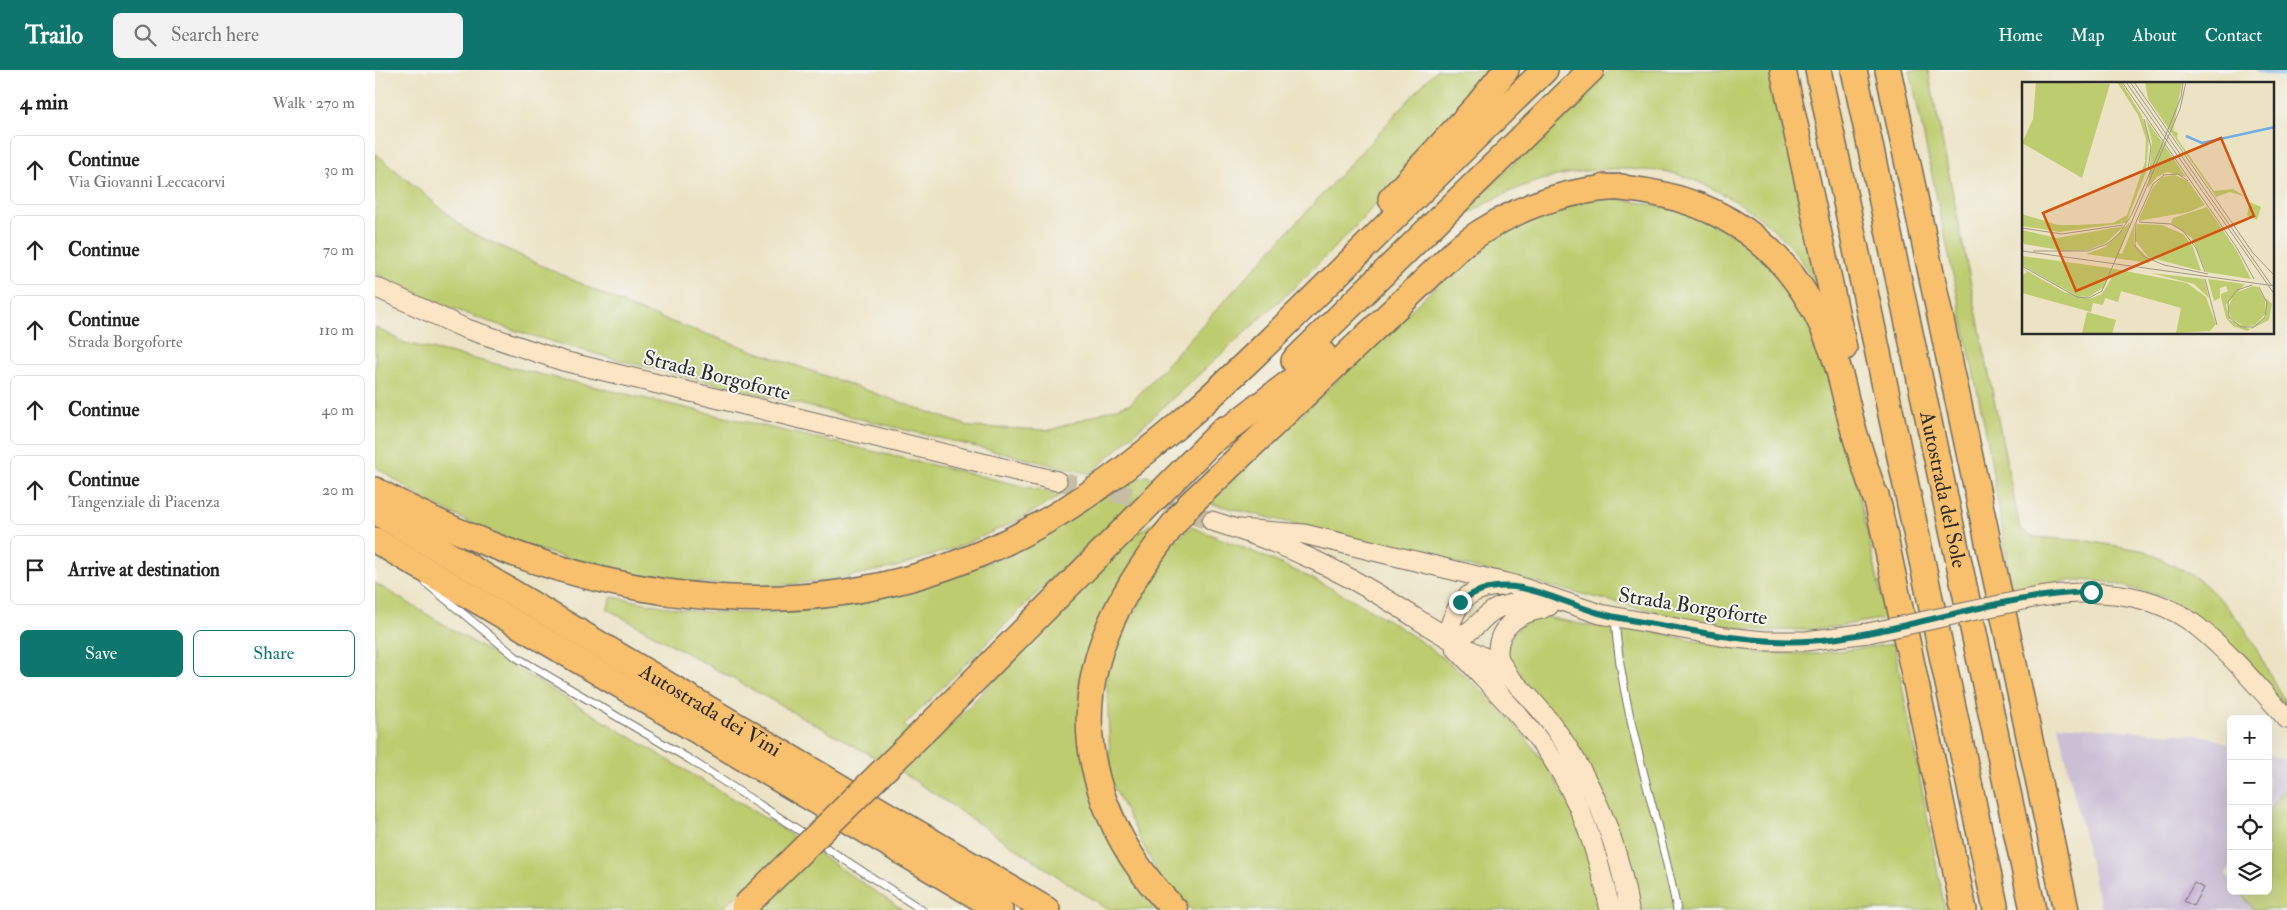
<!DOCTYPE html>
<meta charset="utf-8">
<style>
:root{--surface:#fff;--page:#f2f2f2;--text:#222;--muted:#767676;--line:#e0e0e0;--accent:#0f766e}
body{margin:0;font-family:"IM FELL Double Pica",serif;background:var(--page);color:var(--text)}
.controls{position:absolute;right:15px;bottom:15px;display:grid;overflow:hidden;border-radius:8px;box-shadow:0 5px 20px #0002}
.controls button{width:45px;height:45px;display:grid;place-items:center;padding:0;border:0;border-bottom:1px solid var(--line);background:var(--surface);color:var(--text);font:25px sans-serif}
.stop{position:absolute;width:15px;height:15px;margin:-11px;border:4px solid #0f766e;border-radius:50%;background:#fff}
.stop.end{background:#0f766e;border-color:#fff;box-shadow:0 1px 5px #0008}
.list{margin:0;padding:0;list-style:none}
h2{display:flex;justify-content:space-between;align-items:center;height:65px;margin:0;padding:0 20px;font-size:21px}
h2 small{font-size:16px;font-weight:400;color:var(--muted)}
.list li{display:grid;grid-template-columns:32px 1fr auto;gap:15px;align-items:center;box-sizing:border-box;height:70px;margin:0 10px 10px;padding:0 10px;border:1px solid var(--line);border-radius:8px}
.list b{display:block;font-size:19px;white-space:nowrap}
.list p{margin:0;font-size:16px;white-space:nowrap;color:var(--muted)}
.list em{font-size:16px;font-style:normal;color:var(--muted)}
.actions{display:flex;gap:10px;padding:15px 20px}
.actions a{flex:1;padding:11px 0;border:1px solid var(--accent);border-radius:8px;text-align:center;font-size:18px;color:var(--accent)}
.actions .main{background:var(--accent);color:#fff}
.icon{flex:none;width:28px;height:28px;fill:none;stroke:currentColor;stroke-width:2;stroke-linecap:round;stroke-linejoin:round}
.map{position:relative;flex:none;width:1912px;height:840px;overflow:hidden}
header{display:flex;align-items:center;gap:30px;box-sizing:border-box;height:70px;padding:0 25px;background:var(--accent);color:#fff}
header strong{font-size:24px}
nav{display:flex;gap:28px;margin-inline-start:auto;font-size:18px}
.search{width:350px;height:45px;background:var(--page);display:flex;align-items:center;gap:12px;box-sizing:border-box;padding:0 18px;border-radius:8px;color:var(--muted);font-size:19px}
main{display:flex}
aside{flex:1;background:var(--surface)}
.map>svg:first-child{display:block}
.industrial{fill:#cbbfd5}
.green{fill:#bdcc6e;stroke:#747c4c}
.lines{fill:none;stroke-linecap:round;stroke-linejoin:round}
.stream{stroke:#71ace2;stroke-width:5}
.building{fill:#c3abd3}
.secondary-tunnel{stroke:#c5bea5;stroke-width:19;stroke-dasharray:19 9;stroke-linecap:butt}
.lane-casing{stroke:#6f6b61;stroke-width:9}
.secondary-casing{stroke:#6f6b61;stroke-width:21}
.highway-casing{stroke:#6f6b61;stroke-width:28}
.lane{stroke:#fff;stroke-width:7}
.secondary{stroke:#fce5c4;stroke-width:19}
.highway{stroke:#f8bf6c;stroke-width:25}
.secondary-bridge-casing{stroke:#6f6b61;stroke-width:21;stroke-linecap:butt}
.highway-bridge-casing{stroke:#6f6b61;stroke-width:28;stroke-linecap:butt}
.secondary-bridge{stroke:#fce5c4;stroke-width:19}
.highway-bridge{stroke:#f8bf6c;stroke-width:25}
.route{stroke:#0f766e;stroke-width:6}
.labels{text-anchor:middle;stroke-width:4;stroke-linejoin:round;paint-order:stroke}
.street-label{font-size:21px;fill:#2b2b2b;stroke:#f6f6f2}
.inset-river{fill:none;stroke:#71ace2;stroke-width:2.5}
.inset-road{fill:none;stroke:#9f9987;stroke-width:1}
.view{fill:#d5540f;fill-opacity:0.15;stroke:#d5540f;stroke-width:2.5}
.inset-edge{fill:none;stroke:#2b2b2b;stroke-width:2.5}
</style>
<header>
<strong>Trailo</strong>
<div class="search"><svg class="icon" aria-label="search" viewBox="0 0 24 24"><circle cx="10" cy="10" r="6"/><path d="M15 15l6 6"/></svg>Search here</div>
<nav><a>Home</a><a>Map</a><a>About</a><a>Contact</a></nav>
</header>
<main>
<aside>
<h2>4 min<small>Walk · 270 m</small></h2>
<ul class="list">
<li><svg class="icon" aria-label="ahead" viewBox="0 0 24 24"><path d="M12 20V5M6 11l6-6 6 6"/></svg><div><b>Continue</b><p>Via Giovanni Leccacorvi</p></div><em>30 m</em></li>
<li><svg class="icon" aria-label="ahead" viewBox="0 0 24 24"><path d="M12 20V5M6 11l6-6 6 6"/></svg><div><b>Continue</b></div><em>70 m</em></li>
<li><svg class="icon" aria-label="ahead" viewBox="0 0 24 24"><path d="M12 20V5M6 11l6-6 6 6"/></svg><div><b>Continue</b><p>Strada Borgoforte</p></div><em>110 m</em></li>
<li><svg class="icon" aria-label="ahead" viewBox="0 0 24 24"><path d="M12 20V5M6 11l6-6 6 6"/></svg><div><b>Continue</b></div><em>40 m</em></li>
<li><svg class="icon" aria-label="ahead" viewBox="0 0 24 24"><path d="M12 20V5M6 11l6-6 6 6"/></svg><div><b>Continue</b><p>Tangenziale di Piacenza</p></div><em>20 m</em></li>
<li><svg class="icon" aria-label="arrive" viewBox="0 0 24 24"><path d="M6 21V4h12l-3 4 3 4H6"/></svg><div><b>Arrive at destination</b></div></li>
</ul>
<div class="actions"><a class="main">Save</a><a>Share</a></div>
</aside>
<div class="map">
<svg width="1912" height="840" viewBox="0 0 1912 840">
<rect width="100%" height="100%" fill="#f6f6f2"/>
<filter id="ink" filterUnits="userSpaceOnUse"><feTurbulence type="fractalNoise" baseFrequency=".02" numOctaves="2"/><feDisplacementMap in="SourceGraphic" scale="10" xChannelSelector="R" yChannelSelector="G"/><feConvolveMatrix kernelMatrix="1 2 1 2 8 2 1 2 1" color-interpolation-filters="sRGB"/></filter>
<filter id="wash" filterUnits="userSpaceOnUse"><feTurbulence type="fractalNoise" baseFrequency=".0096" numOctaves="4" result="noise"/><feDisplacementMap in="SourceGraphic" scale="20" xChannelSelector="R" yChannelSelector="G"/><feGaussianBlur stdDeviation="1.12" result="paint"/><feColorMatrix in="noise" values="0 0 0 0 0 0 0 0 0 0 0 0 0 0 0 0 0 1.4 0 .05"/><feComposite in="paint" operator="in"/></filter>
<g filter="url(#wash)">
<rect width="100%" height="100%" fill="#ece3c4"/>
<path class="industrial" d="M1683,655L1830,666L1856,674V798L1851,805L1856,811V821H1864L1879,840H1726Z
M1893,685L1912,690V716L1893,744Z"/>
<path class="green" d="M1061,0H1117L983,154L924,213L715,404C593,375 472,346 351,316C235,288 105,259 0,203V83L93,161L260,239L596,357L676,360L756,333Z
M1234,0H1399L1448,223L1444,224C1428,183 1399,155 1362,132C1341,120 1317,107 1293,102C1285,100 1275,101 1267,100C1208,95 1150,109 1100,140C1085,150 1072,162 1058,172Z
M1535,0H1553L1645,459L1659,467L1712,471L1771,481L1825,510L1849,533L1871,560L1912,636L1789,527L1734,512L1700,510L1637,519L1612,367Z
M1229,126L1312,141L1374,173L1418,219L1461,317L1511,548L1447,559L1393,561L1334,555L834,433L1101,178L1157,144Z
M0,257L30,273L687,425L640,452L585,476L521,497L454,510L390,517L267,508L149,476L104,457L50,430L0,396Z
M773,405L780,411L655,530L529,656L555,677L756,468L806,433L776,471L707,667L789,840H733L528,703L232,539L237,527C278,534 322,544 364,543C466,542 557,520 648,477C680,462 707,437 738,420C749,414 761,410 773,405Z
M816,457C960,512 1111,585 1189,725C1208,759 1219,802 1225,840H816L783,805L736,711L731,595L796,475Z
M0,513L398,753L528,840H376L363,825L345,840H0Z
M1161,545L1215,556L1273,561L1383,583L1440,584L1519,574L1570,840H1264L1256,802L1134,597C1129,566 1137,563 1161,545Z
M1912,716V840H1879L1864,821H1893V743Z"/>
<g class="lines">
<path class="stream" d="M1883,0L1912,6"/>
</g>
<g id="blocks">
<path class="building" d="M1819,813L1828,818L1818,836L1809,831Z"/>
</g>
</g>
<g filter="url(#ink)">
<use href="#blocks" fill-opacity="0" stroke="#6f6b61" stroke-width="1"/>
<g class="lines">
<path class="secondary-tunnel" d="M682,411L754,426L837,451"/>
<g class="lane-casing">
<path id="lane" d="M51,513L141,587L314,689L547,840
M1240,549C1247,648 1283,742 1302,840"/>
</g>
<g class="secondary-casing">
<path id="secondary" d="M0,217L89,258L188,291L682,411
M837,451C918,476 976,505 1047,552C1061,561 1075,569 1089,577C1099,582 1110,587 1119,594C1192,653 1240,748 1254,840
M864,459L929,464L1139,515L1225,544L1351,567L1390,571H1431L1493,563
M1653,529C1705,519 1765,518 1812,549C1847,573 1883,617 1912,649
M1071,567C1093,565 1096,561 1111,546C1128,530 1153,532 1174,536
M1071,567C1082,533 1089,518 1127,516
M1080,577C1112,613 1149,647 1176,687C1207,732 1224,787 1235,840
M1133,604C1129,598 1123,591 1123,583C1122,557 1145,542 1167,539"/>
</g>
<g class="highway-casing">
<g id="highway">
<path d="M1408,0L1469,278"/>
<path d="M1443,0L1621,840"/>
<path id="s1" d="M1479,0L1658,840"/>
<path d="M1513,0L1691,840"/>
<path d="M1230,117C1339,122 1417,173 1456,277C1466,301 1470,328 1477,354C1485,383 1495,412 1505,440"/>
<path d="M1016,129L1102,36L1131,0"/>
<path d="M919,291L1216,0"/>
<path d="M838,371L927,303L948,284"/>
<path d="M0,420C220,541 468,579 691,439C780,383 858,307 933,233C1012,156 1090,76 1170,0"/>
<path d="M1501,425L1589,840"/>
<path id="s2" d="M0,441L672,840"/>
<path d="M0,470L625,840"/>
<path d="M555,655L849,359"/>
<path d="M800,840C738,778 699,689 720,600C734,537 775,482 815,434L1087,175C1136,139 1186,120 1247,117"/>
</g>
</g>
<use href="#lane" class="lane"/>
<use href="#secondary" class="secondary"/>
<use href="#highway" class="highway"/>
<g class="secondary-bridge-casing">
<path id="secondary-bridge" d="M1493,563L1653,529"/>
</g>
<g class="highway-bridge-casing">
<path id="highway-bridge" d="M369,837L555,655"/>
</g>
<use href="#secondary-bridge" class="secondary-bridge"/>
<use href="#highway-bridge" class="highway-bridge"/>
</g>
</g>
<g class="lines" filter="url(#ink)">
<path class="route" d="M1085,532C1129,497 1177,530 1224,543C1245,549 1269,552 1291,556C1348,567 1405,577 1463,568C1548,556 1631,524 1716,522"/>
</g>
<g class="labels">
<g class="street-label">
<text transform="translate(342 305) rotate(14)" y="7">Strada Borgoforte</text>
<text dy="7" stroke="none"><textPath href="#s1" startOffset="429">Autostrada del Sole</textPath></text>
<text transform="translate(1318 536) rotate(9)" y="7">Strada Borgoforte</text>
<text dy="7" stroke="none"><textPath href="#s2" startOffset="390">Autostrada dei Vini</textPath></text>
</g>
</g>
<g transform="translate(1647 12)">
<rect width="252" height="252" fill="#ece3c4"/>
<path d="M14,0L88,2L60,96L0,61L11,37ZM95,0H99L119,32L127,54L124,90L104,141L38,150L0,144V132L36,143H55L91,141L105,133L123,80L124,57L116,33ZM123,0H160L151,48L156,51L155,56L192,109L211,107L224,115L208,110L194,115L126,17ZM124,37L164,95L145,90L135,95L126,106L130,60ZM153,93L167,100L183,123L167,130L116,139L131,105L140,95ZM228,120L239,125L235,138L225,133ZM185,125L215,169L229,197L184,190L170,156L149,141L151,136ZM109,139L97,171L100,172L113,140L112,162L128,178L127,181L64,172L83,165ZM115,142L140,143L161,152L171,165L179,189L126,175L113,158ZM102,144L84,161L66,168L43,169L2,162L0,157V148L35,156ZM0,174L88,186L165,201L184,215L194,242L188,249L154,251L159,226L99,209L96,220L83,216L81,223L71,221L69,230L0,211V194L5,190L0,186L42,210L67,217L80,212L90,195L88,194L82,205L67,215L55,214L0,183ZM129,191L182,197L187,216L172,202ZM186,197L223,202L204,223L208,238L228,247L244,235V216L250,222L247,238L225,249L211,244L204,236L199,215V212L206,209L204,204L198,206V216L192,219ZM231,204L236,205L243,218L244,231L233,243L223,245L209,236L206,225L213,211ZM65,230L94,238L90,252L60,251Z" fill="#bdcc6e"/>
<path class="inset-river" d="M164,54L180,61L253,45"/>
<path class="inset-road" d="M100,0L215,166L232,197M104,0L253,213M108,0L250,204M112,0L231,171L253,194M122,37L129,65L126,88M141,93L156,92L166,99M142,93L131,102L114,140L113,164L121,174L142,183L186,192M117,140L149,142L161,149L174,166L183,190M0,146L40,152L101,143M0,169L253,204M11,169H66L85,162L97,152L110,132L139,65L159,15L161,0M0,184L55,215L67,216L80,209L158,27L164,0M183,197L195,243M230,203L215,208L206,220L207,235L219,245H232L243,235L245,221L237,205"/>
<path class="view" d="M199,56L232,134L54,209L21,131Z"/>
<rect width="252" height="252" class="inset-edge"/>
</g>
</svg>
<div class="controls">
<button>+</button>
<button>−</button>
<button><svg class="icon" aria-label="locate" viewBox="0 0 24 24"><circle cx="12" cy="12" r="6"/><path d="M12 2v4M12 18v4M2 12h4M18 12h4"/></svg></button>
<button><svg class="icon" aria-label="layers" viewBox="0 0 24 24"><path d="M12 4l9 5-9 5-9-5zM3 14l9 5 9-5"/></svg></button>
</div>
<div class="stop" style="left:1716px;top:522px"></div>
<div class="stop end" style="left:1085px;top:532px"></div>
</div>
</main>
